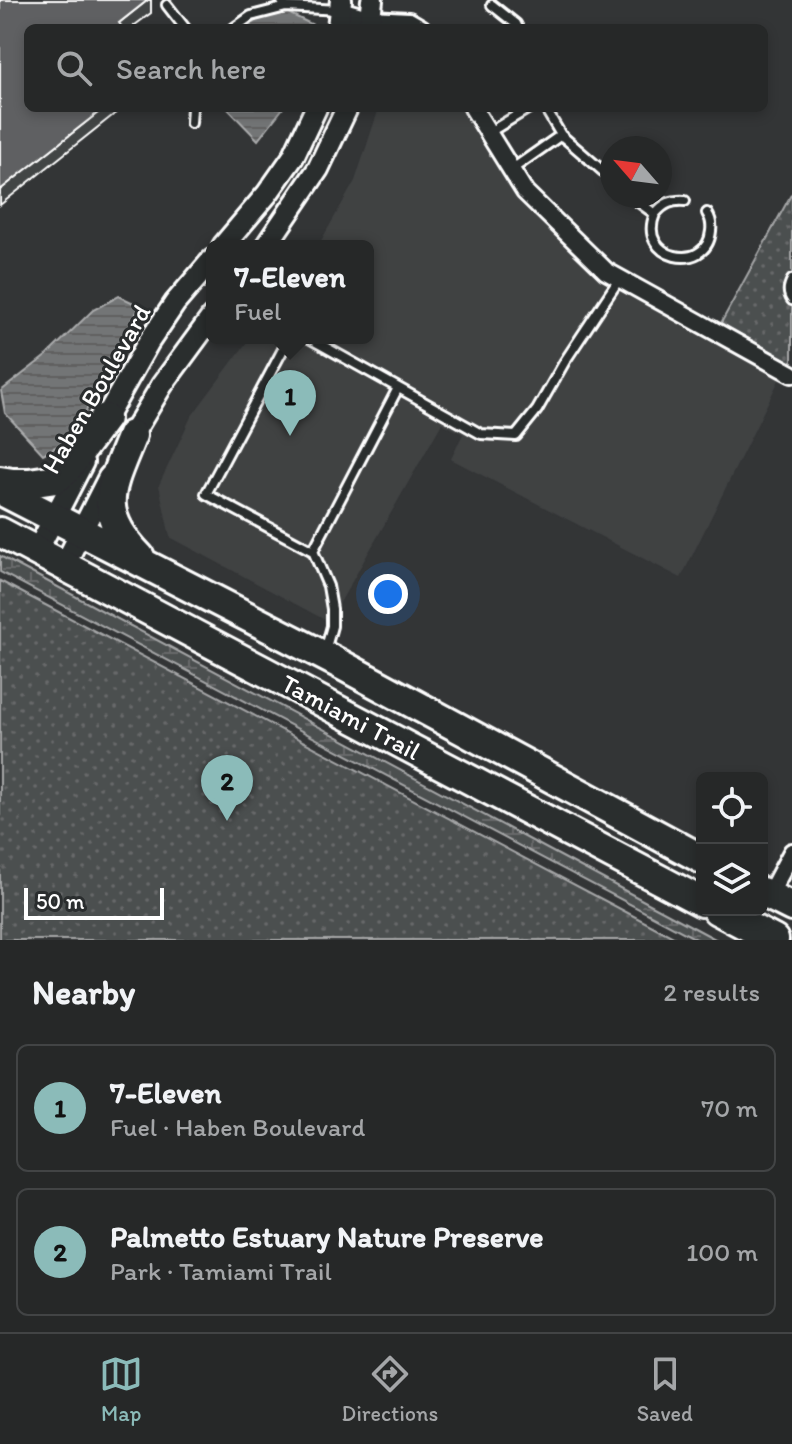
<!DOCTYPE html>
<meta charset="utf-8">
<style>
:root{--surface:#262828;--page:#2e3030;--text:#f1f3f6;--muted:#a4a6a8;--line:#424445;--accent:#8bbbb9}
body{margin:0;font-family:Itim,sans-serif;background:var(--page);color:var(--text)}
.controls{position:absolute;right:24px;bottom:24px;display:grid;overflow:hidden;border-radius:12px;box-shadow:0 4px 12px #0003}
.controls button{width:72px;height:72px;display:grid;place-items:center;padding:0;border:0;border-bottom:2px solid var(--line);background:var(--surface);color:var(--text);font:40px sans-serif}
.compass{position:absolute;left:600px;top:136px;width:72px;height:72px;border-radius:50%;background:var(--surface);box-shadow:0 4px 12px #0003;rotate:298deg}
.scale{position:absolute;left:24px;bottom:20px;width:140px;box-sizing:border-box;padding-left:8px;border:4px solid #fff;border-top:0;font-size:22px;line-height:28px;white-space:nowrap;color:#fff;-webkit-text-stroke:6px #2a2d2e;paint-order:stroke}
.you{position:absolute;left:388px;top:594px;width:28px;height:28px;margin:-20px;border:6px solid #fff;border-radius:50%;background:#1a73e8;box-shadow:0 0 0 12px #1a73e833}
.badge{display:grid;place-items:center;width:52px;height:52px;border-radius:50%;background:var(--accent);color:#111;font-size:26px;font-weight:700}
.pin{position:absolute;translate:-50% -66px;filter:drop-shadow(0 2px 4px #0008)}
.pin::after{content:'';position:absolute;top:42px;width:28px;height:24px;background:inherit;clip-path:polygon(0 0,100% 0,50% 100%)}
.popup{position:absolute;left:206px;top:240px;width:168px;height:104px;box-sizing:border-box;display:grid;place-content:center;border-radius:12px;background:var(--surface);filter:drop-shadow(0 2px 6px #0005);font-size:26px;white-space:nowrap;color:var(--muted)}
.popup b{font-size:30px;color:var(--text)}
.popup::after{content:'';position:absolute;left:50%;top:100%;margin-left:-16px;border:16px solid transparent;border-top-color:var(--surface)}
.list{margin:0;padding:0;list-style:none}
h2{display:flex;justify-content:space-between;align-items:center;height:104px;margin:0;padding:0 32px;font-size:34px}
h2 small{font-size:26px;font-weight:400;color:var(--muted)}
.list li{display:grid;grid-template-columns:52px 1fr auto;gap:24px;align-items:center;box-sizing:border-box;height:128px;margin:0 16px 16px;padding:0 16px;border:2px solid var(--line);border-radius:12px}
.list b{display:block;font-size:30px;white-space:nowrap}
.list p{margin:0;font-size:26px;white-space:nowrap;color:var(--muted)}
.list em{font-size:26px;font-style:normal;color:var(--muted)}
.icon{flex:none;width:44px;height:44px;fill:none;stroke:currentColor;stroke-width:2;stroke-linecap:round;stroke-linejoin:round}
.map{position:relative;flex:none;width:792px;height:940px;overflow:hidden}
.search{position:absolute;background:var(--surface);box-shadow:0 4px 12px #0003;left:24px;right:24px;top:24px;height:88px;display:flex;align-items:center;gap:20px;box-sizing:border-box;padding:0 28px;border-radius:12px;color:var(--muted);font-size:30px}
.sheet{height:392px;background:var(--surface)}
nav{display:flex;justify-content:space-around;align-items:center;box-sizing:border-box;height:112px;border-top:2px solid var(--line);background:var(--surface);font-size:22px;color:var(--muted)}
nav a{display:grid;justify-items:center;gap:4px}
nav .on{color:var(--accent)}
.map>svg:first-child{display:block}
.built{fill:#404243}
.wetland{fill:url(#wetland-marsh);stroke:#a6a7a8;stroke-width:2}
.park{fill:url(#park-dots);stroke:#a6a7a8;stroke-width:2}
.water{fill:url(#water-rules);stroke:#abacad;stroke-width:2}
.lines{fill:none;stroke-linecap:round;stroke-linejoin:round}
.service-casing{stroke:#fff;stroke-width:14}
.minor-casing{stroke:#fff;stroke-width:22}
.tertiary-casing{stroke:#fff;stroke-width:26}
.trunk-casing{stroke:#fff;stroke-width:34}
.service{stroke:#2a2d2e;stroke-width:8}
.minor{stroke:#2a2d2e;stroke-width:16}
.tertiary{stroke:#2a2d2e;stroke-width:20}
.trunk{stroke:#2a2d2e;stroke-width:28}
.shaded-wall{fill:#424445;stroke:#fff;stroke-width:2}
.building{fill:#5f6162;stroke:#fff;stroke-width:2}
.labels{text-anchor:middle;stroke-width:6;stroke-linejoin:round;paint-order:stroke}
.street-label{font-size:26px;fill:#fff;stroke:#2a2d2e}
</style>
<div class="map">
<svg width="792" height="940" viewBox="0 0 792 940">
<defs>
<pattern id="wetland-marsh" width="20" height="14" patternUnits="userSpaceOnUse" patternTransform="scale(2)"><rect width="20" height="14" fill="#4c4f50"/><path d="M1 5h8M5 5V1M11 12h8M15 12V8" fill="none" stroke="#67696a"/></pattern>
<pattern id="park-dots" width="8" height="8" patternUnits="userSpaceOnUse" patternTransform="scale(2)"><rect width="8" height="8" fill="#4c4f50"/><path d="M2 2h.1M6 6h.1" fill="none" stroke="#67696a" stroke-width="1.8" stroke-linecap="round"/></pattern>
<pattern id="water-rules" width="6" height="5" patternUnits="userSpaceOnUse" patternTransform="scale(2)"><rect width="6" height="5" fill="#737576"/><path d="M0 2.5h6" fill="none" stroke="#606061"/></pattern>
</defs>
<rect width="100%" height="100%" fill="#333536"/>
<filter id="ink" filterUnits="userSpaceOnUse"><feTurbulence type="fractalNoise" baseFrequency=".0125" numOctaves="2"/><feDisplacementMap in="SourceGraphic" scale="16" xChannelSelector="R" yChannelSelector="G"/><feConvolveMatrix kernelMatrix="1 2 1 2 8 2 1 2 1" color-interpolation-filters="sRGB"/></filter>
<g filter="url(#ink)">
<path class="built" d="M379,108H461L516,197L599,277L780,378L681,578L451,459L463,434L442,423L329,622L170,537L159,485L191,417L250,338H368V246H318L355,181Z"/>
<path class="wetland" d="M0,556L717,940H698L0,572Z"/>
<path class="park" d="M792,193V363L721,323Z
M0,581L679,940H0Z"/>
<path class="water" d="M288,13L313,25V28H247L259,18Z
M227,108H283L258,140Z
M119,296L140,306L72,438L43,454L5,413L1,391L47,355L93,310Z"/>
<g class="lines">
<g class="service-casing">
<path id="service" d="M281,0L286,7L339,10
M167,5L185,28
M492,5L516,24L518,28
M234,28L251,16L286,7
M545,108L561,135L612,179
M191,123L192,108
M488,133L529,108
M511,170L561,135
M630,196L655,214C636,259 707,275 711,231C712,224 711,219 707,213
M655,214C664,203 672,200 685,201
M792,280C788,287 787,293 792,300
M289,338L206,494L313,551L328,586L332,609V626L325,651
M309,338L481,434L516,436L537,410L565,361L620,278
M313,551L398,388"/>
</g>
<g class="minor-casing">
<path id="minor" d="M340,10L371,19L409,21L421,28
M473,108L525,192L606,271L792,374
M769,895L792,852"/>
</g>
<g class="tertiary-casing">
<path id="tertiary" d="M338,28L341,0
M369,28L372,0
M223,246L267,194L293,157L316,108
M266,246L318,169L347,108
M99,430L148,343L175,303L212,260
M126,445L162,385L212,317
M37,551L83,462
M64,566L109,477"/>
</g>
<g class="trunk-casing">
<path id="trunk" d="M132,435C111,488 94,510 140,557
M0,481L13,483H29L56,479L65,472L105,418
M0,490L340,664L702,859
M0,532L702,902
M762,892L792,907
M717,910L774,940"/>
</g>
<use href="#service" class="service"/>
<use href="#minor" class="minor"/>
<use href="#tertiary" class="tertiary"/>
<use href="#trunk" class="trunk"/>
</g>
<path class="shaded-wall" d="M148,0H151V13L131,28H119V23Z
M104,108H122L0,205V190Z"/>
<path class="building" d="M0,0H148L119,23L123,28H28V108H104L0,190Z"/>
</g>
<g class="labels">
<g class="street-label">
<text transform="translate(96 389) rotate(-60)" y="9">Haben Boulevard</text>
<text transform="translate(351 717) rotate(28)" y="9">Tamiami Trail</text>
</g>
</g>
</svg>
<div class="controls">
<button><svg class="icon" aria-label="locate" viewBox="0 0 24 24"><circle cx="12" cy="12" r="6"/><path d="M12 2v4M12 18v4M2 12h4M18 12h4"/></svg></button>
<button><svg class="icon" aria-label="layers" viewBox="0 0 24 24"><path d="M12 4l9 5-9 5-9-5zM3 14l9 5 9-5"/></svg></button>
</div>
<svg class="compass" viewBox="-18 -18 36 36"><path d="M0-13l5 13h-10z" fill="#e53935"/><path d="M0 13l5-13h-10z" fill="#a4a6a8"/></svg>
<div class="scale">50 m</div>
<div class="you"></div>
<div class="pin badge" style="left:290px;top:436px">1</div>
<div class="popup"><b>7-Eleven</b>Fuel</div>
<div class="pin badge" style="left:227px;top:821px">2</div>
<div class="search"><svg class="icon" aria-label="search" viewBox="0 0 24 24"><circle cx="10" cy="10" r="6"/><path d="M15 15l6 6"/></svg>Search here</div>
</div>
<section class="sheet">
<h2>Nearby<small>2 results</small></h2>
<ul class="list">
<li><span class="badge">1</span><div><b>7-Eleven</b><p>Fuel · Haben Boulevard</p></div><em>70 m</em></li>
<li><span class="badge">2</span><div><b>Palmetto Estuary Nature Preserve</b><p>Park · Tamiami Trail</p></div><em>100 m</em></li>
</ul>
</section>
<nav>
<a class="on"><svg class="icon" aria-label="map" viewBox="0 0 24 24"><path d="M3 6l6-2 6 2 6-2v14l-6 2-6-2-6 2zM9 4v14M15 6v14"/></svg>Map</a>
<a><svg class="icon" aria-label="directions" viewBox="0 0 24 24"><path d="M12 3l9 9-9 9-9-9zM9 14v-3h6M13 9l2 2-2 2"/></svg>Directions</a>
<a><svg class="icon" aria-label="saved" viewBox="0 0 24 24"><path d="M7 4h10v16l-5-4-5 4z"/></svg>Saved</a>
</nav>
